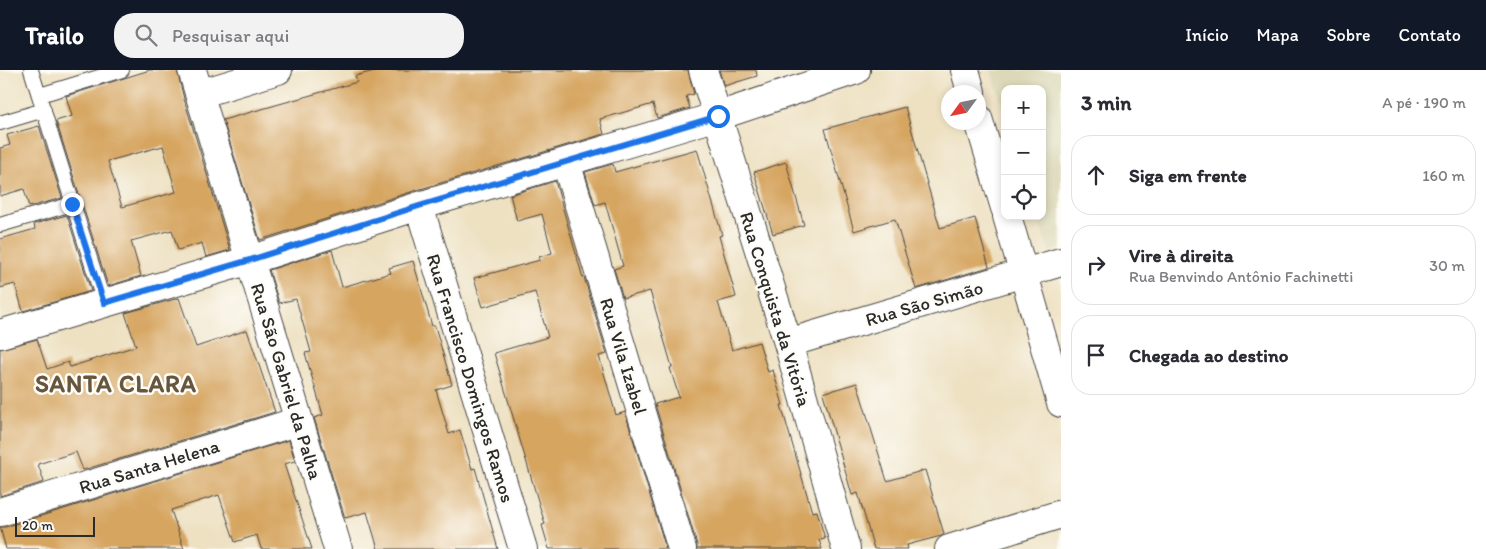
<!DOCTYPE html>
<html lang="pt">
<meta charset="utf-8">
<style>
:root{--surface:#fff;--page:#f2f2f3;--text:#2b2b33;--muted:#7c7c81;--line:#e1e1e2;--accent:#111827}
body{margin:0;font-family:Itim,sans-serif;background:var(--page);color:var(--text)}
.controls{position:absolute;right:15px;top:15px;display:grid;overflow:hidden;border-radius:10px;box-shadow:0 2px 8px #0003}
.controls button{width:45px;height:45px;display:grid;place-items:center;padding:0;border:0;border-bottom:1px solid var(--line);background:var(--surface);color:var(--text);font:25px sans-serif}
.compass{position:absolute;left:941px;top:15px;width:45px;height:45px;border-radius:50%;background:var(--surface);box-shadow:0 2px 8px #0003;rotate:237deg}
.scale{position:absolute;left:15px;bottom:12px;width:80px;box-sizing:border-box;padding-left:5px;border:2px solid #2b2b2b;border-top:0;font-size:14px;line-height:18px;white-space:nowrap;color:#2b2b2b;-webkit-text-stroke:4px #fdfcf7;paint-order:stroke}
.stop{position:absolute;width:15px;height:15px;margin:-11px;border:4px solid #1a73e8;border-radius:50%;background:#fff}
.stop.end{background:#1a73e8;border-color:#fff;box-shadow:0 1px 5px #0008}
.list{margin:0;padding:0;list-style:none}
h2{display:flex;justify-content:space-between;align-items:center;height:65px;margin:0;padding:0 20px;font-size:21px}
h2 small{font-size:16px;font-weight:400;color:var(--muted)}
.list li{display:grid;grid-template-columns:32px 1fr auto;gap:15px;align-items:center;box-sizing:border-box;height:80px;margin:0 10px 10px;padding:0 10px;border:1px solid var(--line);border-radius:20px}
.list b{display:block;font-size:19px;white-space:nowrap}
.list p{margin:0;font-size:16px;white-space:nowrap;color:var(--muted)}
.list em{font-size:16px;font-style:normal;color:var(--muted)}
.icon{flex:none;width:28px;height:28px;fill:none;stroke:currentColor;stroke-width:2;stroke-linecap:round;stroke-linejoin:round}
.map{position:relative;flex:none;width:1061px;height:479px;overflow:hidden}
header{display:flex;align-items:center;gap:30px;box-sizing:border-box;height:70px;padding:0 25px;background:var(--accent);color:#fff}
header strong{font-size:24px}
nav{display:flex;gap:28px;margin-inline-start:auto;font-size:18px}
.search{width:350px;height:45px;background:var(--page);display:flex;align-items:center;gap:12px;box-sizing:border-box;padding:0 18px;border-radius:20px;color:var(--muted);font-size:19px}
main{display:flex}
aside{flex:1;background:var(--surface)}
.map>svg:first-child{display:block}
.built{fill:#dcd8b8}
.building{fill:#d6a560;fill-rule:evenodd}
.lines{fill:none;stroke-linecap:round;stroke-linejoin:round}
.lane-casing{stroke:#484642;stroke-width:16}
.street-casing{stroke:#484642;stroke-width:30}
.secondary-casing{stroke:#484642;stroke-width:30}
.lane{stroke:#fff;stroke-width:14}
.street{stroke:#fff;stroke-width:28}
.secondary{stroke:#fff;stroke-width:28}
.route{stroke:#1a73e8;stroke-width:6}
.labels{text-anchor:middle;stroke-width:5;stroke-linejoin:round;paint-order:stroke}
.street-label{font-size:19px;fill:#2b2b2b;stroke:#fdfcf7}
.district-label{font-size:24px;font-weight:bold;letter-spacing:1px;fill:#67563e;stroke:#fdfcf7}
</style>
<header>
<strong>Trailo</strong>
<div class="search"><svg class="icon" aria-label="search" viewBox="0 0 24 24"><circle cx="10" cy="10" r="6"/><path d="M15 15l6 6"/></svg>Pesquisar aqui</div>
<nav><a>Início</a><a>Mapa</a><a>Sobre</a><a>Contato</a></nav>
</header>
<main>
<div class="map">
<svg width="1061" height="479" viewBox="0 0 1061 479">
<rect width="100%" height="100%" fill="#fdfcf7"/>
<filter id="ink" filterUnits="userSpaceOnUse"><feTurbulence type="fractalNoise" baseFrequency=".02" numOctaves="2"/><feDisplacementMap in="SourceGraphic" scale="10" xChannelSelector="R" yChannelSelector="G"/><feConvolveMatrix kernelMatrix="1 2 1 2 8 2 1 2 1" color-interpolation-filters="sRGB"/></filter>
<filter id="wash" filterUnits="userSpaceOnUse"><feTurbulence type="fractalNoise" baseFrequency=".0096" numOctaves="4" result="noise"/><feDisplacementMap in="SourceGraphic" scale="20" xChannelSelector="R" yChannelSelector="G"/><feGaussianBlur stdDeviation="1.12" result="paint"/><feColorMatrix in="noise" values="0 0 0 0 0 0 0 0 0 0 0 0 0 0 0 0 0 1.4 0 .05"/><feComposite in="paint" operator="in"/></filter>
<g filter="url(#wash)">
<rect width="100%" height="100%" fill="#eee1c2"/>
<path class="built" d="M991,0H1061V178L1049,182L1037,146H1042V19H1005V42Z"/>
<g id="blocks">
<path class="building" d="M150,0H177L184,29L230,180L206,187L202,173L178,180L172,160L131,171L141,206L108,216L56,51L72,46L66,26ZM163,76L176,122L122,137L108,91Z
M378,0H688L694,24L686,26L690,38L657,48L653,34L600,49L604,64L414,121L260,170L223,50L357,12L355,6Z
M719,0H756L757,6L724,16Z
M905,37L940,158L975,148L989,197L916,219L895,149L854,161L825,59Z
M39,56L62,128L29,137L24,119L0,126V78L10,75L7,65Z
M697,79L722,165L719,166L736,227L718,232L732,280L759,272L768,302L773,300L783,335H781L812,442L817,441L825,469L819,470L822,479H697V475L655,334L679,327L670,298L672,297L650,221L623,228L614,199L623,196L605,132L595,135L585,102L613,94L615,102Z
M786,92L804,155L773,164L754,102Z
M555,111L583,208L584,207L607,284L599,286L616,345L625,342L666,479H549L542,455L545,454L494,283L548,267L535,222L483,237L474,208L540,190L539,187L552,183L542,144L517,151L510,125Z
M67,145L91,221L23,241L15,214L0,218V169L35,159L34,154Z
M332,180L342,217L391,203L389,198L413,191L432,256H435L452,315L436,320L449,364L460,360L472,399L475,398L498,479H378L367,442L345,448L314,348L323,345L305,283L311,282L296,229L279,233L269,200Z
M179,228L196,277L247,260L275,342L83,400L76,382L38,394L44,412L0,426V279L37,269L47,299L68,292L70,297L136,276L125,243Z
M857,313L887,411L925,400L944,464L941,466L907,475L908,479H874L858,423L852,425L823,323Z
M289,370L295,391L284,394L312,479H261L257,465L235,472L219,425L171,440L184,479H6L0,457H5Z"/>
</g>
</g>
<g filter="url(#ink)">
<use href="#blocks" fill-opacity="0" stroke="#484642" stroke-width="1"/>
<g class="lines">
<g class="lane-casing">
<path id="lane" d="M31,0L104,233
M40,25L122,0
M0,53L44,40
M0,155L72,134"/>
</g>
<g class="street-casing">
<path id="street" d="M192,0L338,479
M703,0L788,273L846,479
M199,24L278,0
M566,92L682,479
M419,136L523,479
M0,264L250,190L419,136L718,46L856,0
M788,273L1061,192
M0,442L299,351
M949,479L1061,444"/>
</g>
<g class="secondary-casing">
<path id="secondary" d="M965,0L971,22
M978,48L1005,138
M1007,146L1061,333"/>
</g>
<use href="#lane" class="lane"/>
<use href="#street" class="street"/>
<use href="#secondary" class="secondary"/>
</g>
</g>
<g class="lines" filter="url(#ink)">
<path class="route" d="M72,134L104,233L250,190L419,136L718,46"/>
</g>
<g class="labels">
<g class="street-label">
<text transform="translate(924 233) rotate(-16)" y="7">Rua São Simão</text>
<text transform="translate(776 239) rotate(73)" y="7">Rua Conquista da Vitória</text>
<text transform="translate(624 286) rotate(73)" y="7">Rua Vila Izabel</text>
<text transform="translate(471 308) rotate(73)" y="7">Rua Francisco Domingos Ramos</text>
<text transform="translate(287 311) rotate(73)" y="7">Rua São Gabriel da Palha</text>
<text transform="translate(149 396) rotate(-17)" y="7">Rua Santa Helena</text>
</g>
<g class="district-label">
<text x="116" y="322">SANTA CLARA</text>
</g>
</g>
</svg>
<div class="controls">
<button>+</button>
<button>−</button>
<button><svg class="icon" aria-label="locate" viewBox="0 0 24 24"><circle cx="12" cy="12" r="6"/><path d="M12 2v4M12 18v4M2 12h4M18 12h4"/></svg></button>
</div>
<svg class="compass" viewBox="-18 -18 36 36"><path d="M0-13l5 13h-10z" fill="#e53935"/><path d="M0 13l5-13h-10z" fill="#7c7c81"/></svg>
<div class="scale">20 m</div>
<div class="stop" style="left:718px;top:46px"></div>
<div class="stop end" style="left:72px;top:134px"></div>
</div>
<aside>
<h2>3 min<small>A pé · 190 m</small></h2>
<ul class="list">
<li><svg class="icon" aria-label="ahead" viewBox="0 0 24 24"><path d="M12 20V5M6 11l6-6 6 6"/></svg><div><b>Siga em frente</b></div><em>160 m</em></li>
<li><svg class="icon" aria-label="right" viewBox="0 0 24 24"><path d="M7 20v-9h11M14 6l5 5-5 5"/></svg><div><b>Vire à direita</b><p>Rua Benvindo Antônio Fachinetti</p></div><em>30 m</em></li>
<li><svg class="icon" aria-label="arrive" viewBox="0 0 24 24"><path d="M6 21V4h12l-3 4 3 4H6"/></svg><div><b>Chegada ao destino</b></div></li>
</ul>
</aside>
</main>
